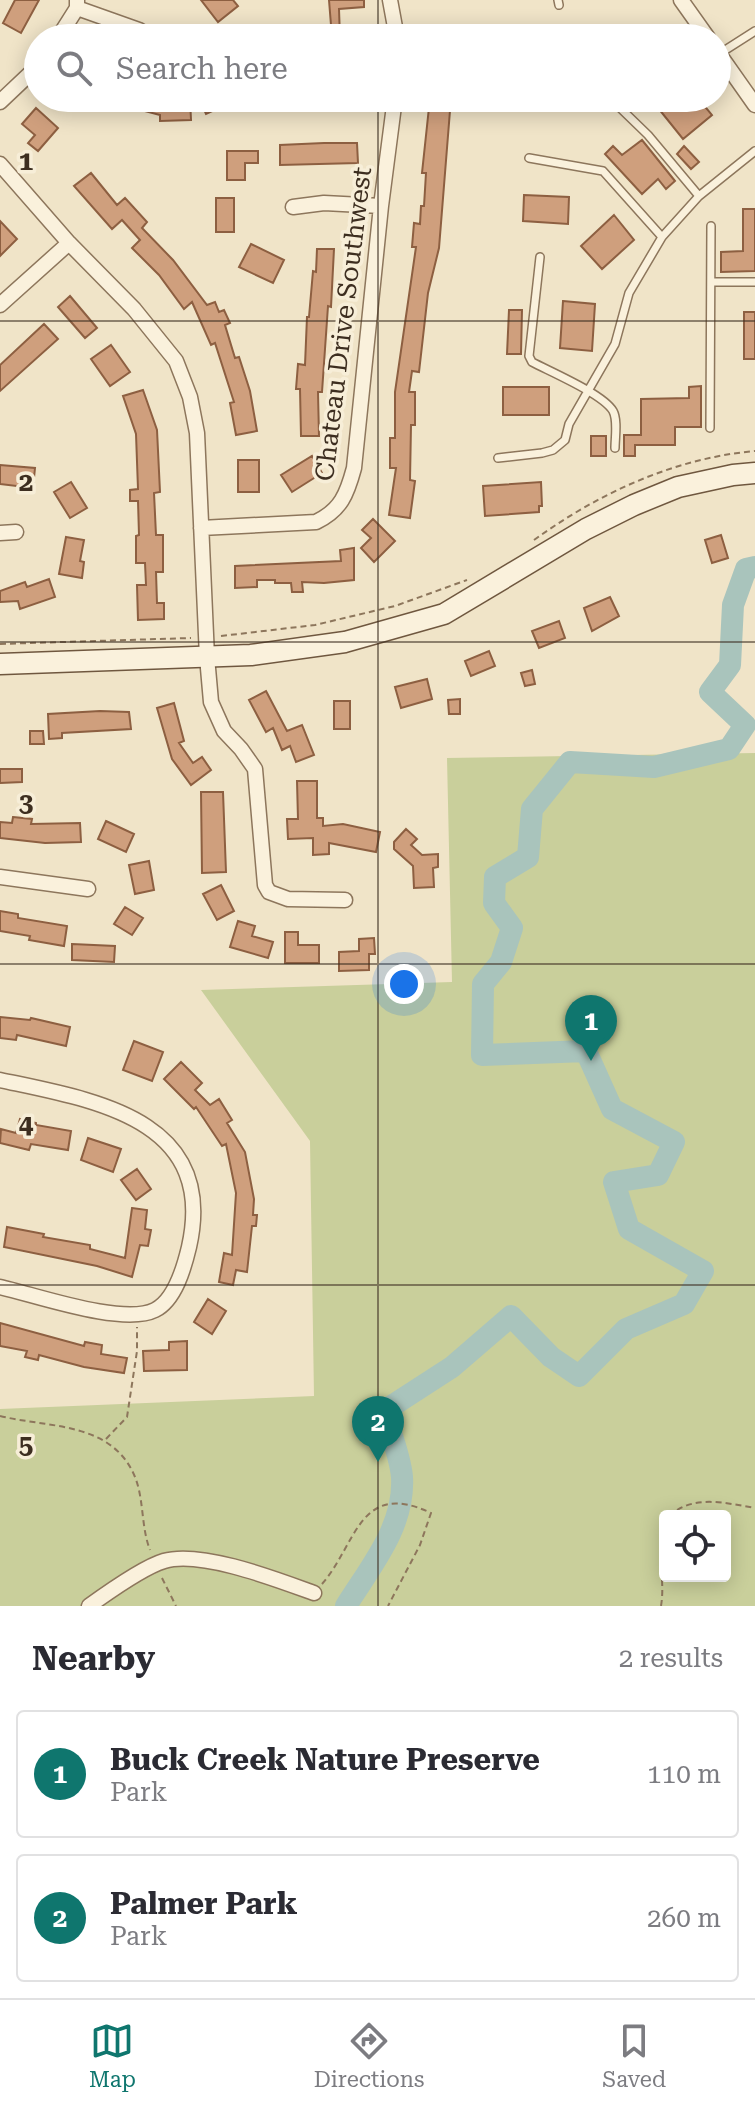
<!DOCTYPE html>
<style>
:root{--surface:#fff;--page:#f2f2f3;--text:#2b2b33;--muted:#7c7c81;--line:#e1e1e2;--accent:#0f766e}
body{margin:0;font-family:"Roboto Serif",serif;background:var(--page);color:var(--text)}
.controls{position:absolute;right:24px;bottom:24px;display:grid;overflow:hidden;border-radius:8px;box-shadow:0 4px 20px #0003}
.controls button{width:72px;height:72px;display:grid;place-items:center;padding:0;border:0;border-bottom:2px solid var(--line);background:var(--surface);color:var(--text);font:40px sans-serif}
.you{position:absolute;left:404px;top:984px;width:28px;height:28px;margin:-20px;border:6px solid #fff;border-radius:50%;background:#1a73e8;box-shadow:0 0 0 12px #1a73e833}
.badge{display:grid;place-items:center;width:52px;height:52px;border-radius:50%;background:var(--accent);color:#fff;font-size:26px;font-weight:700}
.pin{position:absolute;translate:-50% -66px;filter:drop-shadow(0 2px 4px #0008)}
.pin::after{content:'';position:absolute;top:42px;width:28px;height:24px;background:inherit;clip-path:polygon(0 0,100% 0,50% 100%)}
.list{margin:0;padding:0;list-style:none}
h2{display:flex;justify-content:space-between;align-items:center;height:104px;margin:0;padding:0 32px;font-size:34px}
h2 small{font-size:26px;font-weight:400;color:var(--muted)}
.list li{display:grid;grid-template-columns:52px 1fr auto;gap:24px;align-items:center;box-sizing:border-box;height:128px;margin:0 16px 16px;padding:0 16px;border:2px solid var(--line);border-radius:8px}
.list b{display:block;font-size:30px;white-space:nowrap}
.list p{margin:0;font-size:26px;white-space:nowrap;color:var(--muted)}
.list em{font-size:26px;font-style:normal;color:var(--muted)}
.icon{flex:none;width:44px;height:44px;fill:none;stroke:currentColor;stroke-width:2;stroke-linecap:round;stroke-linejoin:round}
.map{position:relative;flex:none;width:755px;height:1606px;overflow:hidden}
.search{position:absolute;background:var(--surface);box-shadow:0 4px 20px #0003;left:24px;right:24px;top:24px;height:88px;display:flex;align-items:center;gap:20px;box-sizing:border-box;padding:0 28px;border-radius:44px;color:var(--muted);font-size:30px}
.sheet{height:392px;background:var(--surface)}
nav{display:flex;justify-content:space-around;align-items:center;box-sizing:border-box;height:112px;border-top:2px solid var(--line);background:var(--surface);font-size:22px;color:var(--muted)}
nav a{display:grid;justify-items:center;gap:4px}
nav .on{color:var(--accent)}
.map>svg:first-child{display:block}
.green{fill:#c9cf9b;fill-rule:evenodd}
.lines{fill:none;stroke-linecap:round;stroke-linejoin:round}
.river{stroke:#a9c4bc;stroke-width:22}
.building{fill:#cf9f7d;stroke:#8d5f41;stroke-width:2}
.lane-casing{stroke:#8d765c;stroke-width:10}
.street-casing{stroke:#8d765c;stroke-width:17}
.secondary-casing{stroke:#6f573f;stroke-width:23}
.path{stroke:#8d765c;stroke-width:2;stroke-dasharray:6 4;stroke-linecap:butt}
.lane{stroke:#faf1dc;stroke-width:7}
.street{stroke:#faf1dc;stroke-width:14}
.secondary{stroke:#faf1dc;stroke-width:20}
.grid{fill:none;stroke:#3d2e20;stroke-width:2;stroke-opacity:0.55}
.labels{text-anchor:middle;stroke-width:7;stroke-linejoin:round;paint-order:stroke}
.street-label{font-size:26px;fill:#3d2e20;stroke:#f7eed8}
.grid-label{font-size:26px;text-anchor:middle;font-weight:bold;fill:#3d2e20;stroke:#f7eed8;stroke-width:7;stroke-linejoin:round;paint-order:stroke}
</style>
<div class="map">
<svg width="755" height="1606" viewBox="0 0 755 1606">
<rect width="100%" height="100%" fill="#f0e4c8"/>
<path class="green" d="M755,753V1606H0V1409L314,1396L310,1141L201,990L452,982L447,758ZM665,1516H725V1576H665Z"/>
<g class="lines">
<path class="river" d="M346,1606C371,1566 405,1526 402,1477C400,1455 390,1432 384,1411L452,1367L511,1316L551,1357L579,1376L626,1329L684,1304L703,1271L629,1229L614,1182L658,1175L674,1142L612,1109L586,1051L482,1055L483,984L501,962L512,928L494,903L495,877L528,857L532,809L570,762L654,767L729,749L745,725L710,692L730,665L733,605L746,569L755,567"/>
</g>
<path class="building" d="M15,0H39L21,33L3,23Z
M201,0H233L238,6L218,22Z
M329,0H364V7L339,9L340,38H319V26L331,25Z
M108,98L190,99L191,120L160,121V115L107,101Z
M199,98H241L206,114Z
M319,98H347V108L319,109Z
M430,98H451L439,248L428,293L419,372L412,371L409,392H415V425H411L410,480L415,481L410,518L389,515L396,468H390V438H395V392L416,247H412L414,223L420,224L421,206H424L426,173H422Z
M650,98H698L712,115L683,139Z
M36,108L58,128L38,151L28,143L35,135L22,124Z
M642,140L675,181L666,189L658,179L642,194L605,154L613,146L622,155Z
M324,143H357L358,163L280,165V145Z
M684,146L699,162L691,169L677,154Z
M227,151H258V163H245V180H227Z
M91,173L117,205L125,198L147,222L142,228L173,260L207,305L215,302L219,312L224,310L230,323L225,325L235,358L239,357L250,391L257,431L236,435L230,403L234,402L215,343L211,345L192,302L184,309L159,275L132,248L140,240L122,220L112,229L74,186Z
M524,195L569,197L568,224L523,221Z
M216,198H234V232H216Z
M743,209H755V271L721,272V252L743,251Z
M614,215L634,240L602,269L581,246Z
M0,221L17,239L0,256Z
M251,244L284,260L273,283L239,267Z
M317,249H334L331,307L328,306L322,392H318L319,436H301L300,389H296L298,364L305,365L307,317H309L313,271L316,272Z
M70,296L97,328L85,338L58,307Z
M563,301L595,304L592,351L560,348Z
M509,310H522L521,354H507Z
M744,312H755V359H744Z
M44,324L58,339L0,391V365Z
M111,345L130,372L110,386L91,359Z
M701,386V427H675V445H635V456H624V435H641V399L689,398V387Z
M503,387H549V415H503Z
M143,390L157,430L160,492L154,493L156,535H163V572H156L157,603H164V619L138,620L137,585H146L145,563H136V536L139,535L138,501H130V490L138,489L136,434L123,396Z
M591,436H606V456H591Z
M312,456L322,473L292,492L281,475Z
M238,460H259V492H238Z
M0,465L35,468L33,488L0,484Z
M71,482L87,508L70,518L54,492Z
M541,482L542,506H539V512L485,516L483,486Z
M373,519L395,541L374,562L361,548L371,538L362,530Z
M721,535L728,558L712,563L705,540Z
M66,537L84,540L80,561L84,562L82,578L59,574Z
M354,548V580L324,583L302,582L303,592H292L291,583H275V580H257V587L235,588V566L341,561L340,550Z
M49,579L55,597L20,609L18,601L0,602V591L25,582L27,587Z
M610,597L619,616L592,631L584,608Z
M559,621L565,638L539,648L532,631Z
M489,651L495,666L471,676L465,661Z
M532,670L535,684L525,686L521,673Z
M427,679L432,699L401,708L395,687Z
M266,691L287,731L302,725L314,755L296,762L290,746L282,750L273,728L266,732L249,700Z
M460,699V714H449L448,700Z
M334,701H350V729H334Z
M174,703L184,741L179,743L193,763L202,757L211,770L191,785L172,759L157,708Z
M100,711L129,712L131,729L62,733V738L49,739L48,714Z
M30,731H43L44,744H30Z
M0,769H22V782L0,783Z
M297,781H317V818H323V826L343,824L380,832L376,852L329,843V854L313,855V838L288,839L287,819H298Z
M201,792H223L226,872L202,873Z
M13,817L32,819L31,824L80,823L81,842L45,843L0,838V822L12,823Z
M106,821L134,834L126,852L98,839Z
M406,829L417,839L411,845L422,855L438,854V867L433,868L434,887L414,888L413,866L394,849V842Z
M149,861L154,890L135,894L129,865Z
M221,885L234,911L217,920L203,894Z
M125,907L143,918L132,935L114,924Z
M0,911L18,914V918L67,926L64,946L29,940L30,936L0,931Z
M238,921L255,926L252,936L273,942L268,958L230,947Z
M285,932H298V945H319V963H285Z
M374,938L375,954H369V970L339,971V952L359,951V939Z
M72,944L115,946L114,962L72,960Z
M0,1017L30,1020L31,1018L70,1027L66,1046L17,1035L16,1040L0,1038Z
M134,1041L163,1052L152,1081L123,1070Z
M181,1062L202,1083L195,1090L210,1105L219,1099L232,1120L227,1123L245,1152L254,1199L253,1215H257L256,1226H252L247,1272L236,1270L233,1285L219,1282L224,1253L232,1255L236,1193L226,1144L222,1146L196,1107L194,1109L164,1079Z
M20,1119L36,1123V1125L71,1131L68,1150L31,1144L29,1150L0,1143L1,1129L16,1133Z
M88,1138L121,1149L113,1172L81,1160Z
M137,1169L151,1189L136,1200L121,1180Z
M132,1208L147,1210L145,1229L151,1230L148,1246L140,1245L132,1277L97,1266L4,1247L7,1227L44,1234L43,1237L90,1245V1249L125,1258Z
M208,1299L226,1311L212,1334L194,1322Z
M0,1323L84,1346L85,1342L102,1345L101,1354L127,1358L124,1373L84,1367L39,1355L38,1360L25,1357L27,1351L0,1346Z
M187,1341V1370L144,1371L143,1351L169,1350V1342Z"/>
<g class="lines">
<g class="lane-casing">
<path id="lane" d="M558,0L559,5
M719,54L755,31
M573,98L615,103L648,135L699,196
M529,158L603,171L662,237
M540,257L529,356L532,362C551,372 603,394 613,411C618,420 615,438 615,448
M711,282H755
M710,428L711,226
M498,458L542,453L553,450L565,440L569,424L615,344L629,293L662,237L699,196L755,151"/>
</g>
<g class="street-casing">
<path id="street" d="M390,0L397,38
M681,0L708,38
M77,8L139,30L152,38
M58,38L77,8V0
M717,51L755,105
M0,102L38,66
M0,164L69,243L134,309L176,361L190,397L197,433L207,657L211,702L224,731L241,749L255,769L265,885L269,892L288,899L345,900
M293,207L324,203L381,206
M0,305L69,243
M201,528L316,522C341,510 347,494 354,468L381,206L395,98
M0,533L16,532
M0,877L88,889
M0,1080C93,1100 218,1118 189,1247C184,1268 175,1300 155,1310C123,1326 36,1295 0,1287
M89,1606C107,1593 144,1567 164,1561C201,1550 278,1580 314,1593"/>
</g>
<g class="secondary-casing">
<path id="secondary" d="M0,664L251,655L345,642L444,614L586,529L634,505L678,487L733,475L755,473"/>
</g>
<path class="path" d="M534,540C599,493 675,458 755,451
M221,636L315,625L395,606L467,580
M0,644L191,638
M0,1416C48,1428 112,1421 135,1477C144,1499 141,1527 150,1550
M106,1439L127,1417L137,1351V1327
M669,1516C694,1494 725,1503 755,1508
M162,1578L176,1606
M322,1584C357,1544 359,1479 431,1513L420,1545L388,1606
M661,1606C666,1577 654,1550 665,1522"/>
<use href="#lane" class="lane"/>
<use href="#street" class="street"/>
<use href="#secondary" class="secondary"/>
</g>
<path class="grid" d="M378,0V38M378,98V1606M0,321H755M0,642H755M0,964H755M0,1285H755"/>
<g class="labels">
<g class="street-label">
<text transform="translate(343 324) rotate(-83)" y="9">Chateau Drive Southwest</text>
</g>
</g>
<g class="grid-label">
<text x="26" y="170">1</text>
<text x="26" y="491">2</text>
<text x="26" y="812">3</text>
<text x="26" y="1133">4</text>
<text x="26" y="1454">5</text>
</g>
</svg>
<div class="controls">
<button><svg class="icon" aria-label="locate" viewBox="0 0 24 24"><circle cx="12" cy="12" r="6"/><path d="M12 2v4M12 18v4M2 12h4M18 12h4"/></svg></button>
</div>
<div class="you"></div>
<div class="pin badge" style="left:591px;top:1061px">1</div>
<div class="pin badge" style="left:378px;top:1462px">2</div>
<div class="search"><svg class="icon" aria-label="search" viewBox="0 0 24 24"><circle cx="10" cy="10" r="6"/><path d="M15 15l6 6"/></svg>Search here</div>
</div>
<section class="sheet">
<h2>Nearby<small>2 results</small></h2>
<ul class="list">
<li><span class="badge">1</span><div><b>Buck Creek Nature Preserve</b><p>Park</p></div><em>110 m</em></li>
<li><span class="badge">2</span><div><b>Palmer Park</b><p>Park</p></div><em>260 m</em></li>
</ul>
</section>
<nav>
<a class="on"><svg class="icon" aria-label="map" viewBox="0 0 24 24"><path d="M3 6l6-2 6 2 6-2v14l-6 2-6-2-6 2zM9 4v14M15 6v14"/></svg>Map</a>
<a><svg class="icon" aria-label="directions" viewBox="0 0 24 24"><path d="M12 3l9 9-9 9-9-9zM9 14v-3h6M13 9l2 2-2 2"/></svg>Directions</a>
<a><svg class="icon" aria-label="saved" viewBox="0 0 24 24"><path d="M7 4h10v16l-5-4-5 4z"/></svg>Saved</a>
</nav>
